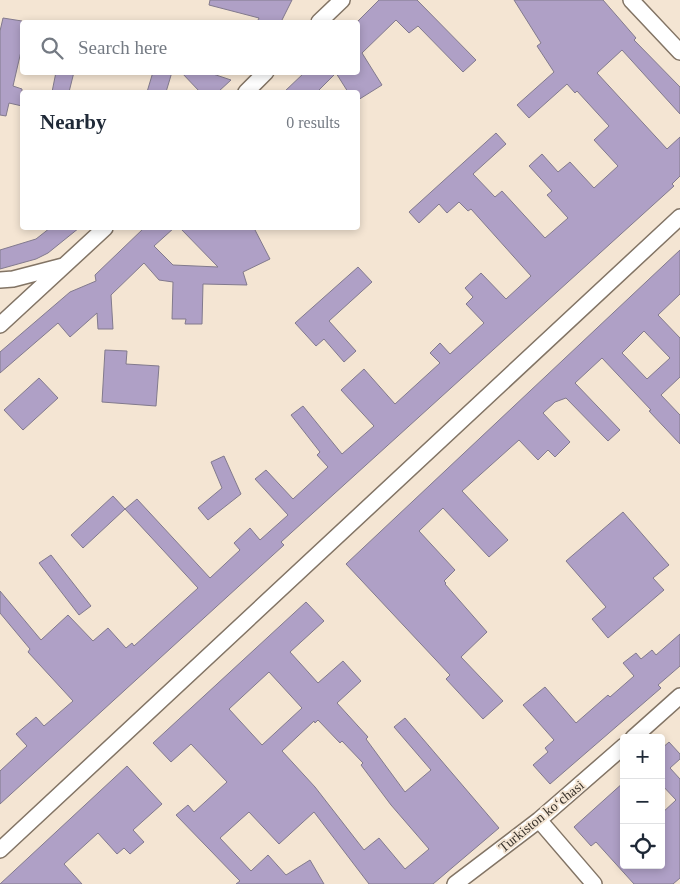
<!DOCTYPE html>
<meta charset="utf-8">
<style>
:root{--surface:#fff;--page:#f2f2f3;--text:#1f2937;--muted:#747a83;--line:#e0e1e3}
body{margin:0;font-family:Georgia,serif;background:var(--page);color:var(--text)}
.controls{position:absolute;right:15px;bottom:15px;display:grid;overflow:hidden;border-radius:5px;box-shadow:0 2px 8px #0003}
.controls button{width:45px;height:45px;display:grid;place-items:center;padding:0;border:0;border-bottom:1px solid var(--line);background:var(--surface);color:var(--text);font:25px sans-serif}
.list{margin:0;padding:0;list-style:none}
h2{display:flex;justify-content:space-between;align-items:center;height:65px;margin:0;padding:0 20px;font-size:21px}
h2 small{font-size:16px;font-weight:400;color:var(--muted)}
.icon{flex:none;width:28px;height:28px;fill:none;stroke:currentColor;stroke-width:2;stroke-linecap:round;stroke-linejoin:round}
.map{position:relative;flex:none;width:680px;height:884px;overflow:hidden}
.search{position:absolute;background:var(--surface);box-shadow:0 2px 8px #0003;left:20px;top:20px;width:340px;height:55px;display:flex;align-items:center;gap:12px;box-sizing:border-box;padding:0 18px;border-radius:5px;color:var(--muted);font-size:19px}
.panel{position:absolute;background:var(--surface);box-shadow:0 2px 8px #0003;left:20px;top:90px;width:340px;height:140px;border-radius:5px}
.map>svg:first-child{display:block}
.building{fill:#afa0c6;stroke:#827a8d;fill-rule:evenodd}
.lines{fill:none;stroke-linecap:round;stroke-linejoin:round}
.minor-casing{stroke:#827465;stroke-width:18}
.minor{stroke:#fff;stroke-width:15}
.labels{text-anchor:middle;stroke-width:4;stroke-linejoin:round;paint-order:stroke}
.street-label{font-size:14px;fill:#39332c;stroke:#f4e5d3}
</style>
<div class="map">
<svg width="680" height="884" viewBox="0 0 680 884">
<rect width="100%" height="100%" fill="#f4e5d3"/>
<path class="building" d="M210,0H292L281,22H257L259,18L209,5Z
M379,0H417L476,60L463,72L418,26L409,33L396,20L362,53L382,85L358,100V92H348L336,73L317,92H284L305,72H358V21Z
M514,0H603L636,38L634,40L680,87V114L622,50L597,73L667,149L680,137V176L672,184L674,186L281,542L284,545L0,804V771L27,746L16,734L36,717L44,726L73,701L28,652L30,649L0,613V591L41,640L68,615L93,641L108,628L126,648L132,643L134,646L198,588L125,509L137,499L210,578L240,550L234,543L250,528L260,540L288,515L255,479L266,470L293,499L328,467L317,455L320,452L291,415L303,406L342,454L374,426L341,390L364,369L395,404L440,363L430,353L440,343L450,354L484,323L466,304L473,297L465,288L481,273L506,299L531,276L471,209L468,211L459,202L447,213L439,204L419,223L409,212L496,133L506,144L473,174L495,197L502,191L545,238L568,218L547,195L552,191L529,166L542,154L558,172L570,162L594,188L618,166L594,140L609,126L577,91L575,93L567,84L529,118L517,105L554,72L537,46L541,43Z
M3,18L22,21V47L13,86L22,89V106L9,103L6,116L0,115V31Z
M56,72H74L69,92H52Z
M153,72H172L166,92H147Z
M181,72H207L231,80L218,92H200Z
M50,228H79L48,253L36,259L0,269V250L36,239Z
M144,228H174L154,246L173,265L218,267L180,228H254L270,259L243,272L247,285L203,284L202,324H185L186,319H172L173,282L159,280L144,263L111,295L113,329H98L97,313L70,337L58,323L0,373V352L70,292L96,281L95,275Z
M680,250V294L658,315L680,338V377L661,395L680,415V444L649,411L651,410L602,358L575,383L620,430L608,441L566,398L555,402L543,413L570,442L555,457L548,450L538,460L519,440L462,491L508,540L489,557L443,508L419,531L455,570L444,581L446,583L445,584L487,632L461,657L503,701L483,719L446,679L450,675L346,564ZM644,331L670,358L647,379L622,353Z
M358,267L372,282L329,321L356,351L344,362L324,339L316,346L295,323Z
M105,350L127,351L126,364L159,366L156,406L102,402Z
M39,378L58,398L23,430L4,410Z
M224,456L241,494L208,520L198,508L222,488L211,462Z
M113,496L125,509L83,548L71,535Z
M623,512L669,565L653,578L664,590L608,638L592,619L606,607L566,561Z
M51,555L91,606L79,615L39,563Z
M306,602L324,621L290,652L318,683L343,661L361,681L337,703L368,737L366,739L405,792L431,770L394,727L405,718L499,828L433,884H369L314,812L279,844L249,812L220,838L251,871L268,855L286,875L310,860L324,884H236L240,881L176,815L188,805L194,812L227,782L191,744L171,762L153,743ZM269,672L302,708L262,745L229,709ZM318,720L340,743L342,741L363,763L361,765L391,805L429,849L405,869L379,838L364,850L315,787L282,751L314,721L315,723Z
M680,634V666L658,685L661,688L550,784L533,765L548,752L545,748L554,740L523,705L545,687L576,723L608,695L610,697L634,676L623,663L636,653L641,659L652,650L656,655Z
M669,742L680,754V759L670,768L680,779V878L673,884H634L596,842L591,846L574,827L624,782V865H661V814L676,800L661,784V749Z
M127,766L162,804L133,830L144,842L130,854L124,848L117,854L98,833L64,864L82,884H0Z"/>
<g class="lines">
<g class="minor-casing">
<path id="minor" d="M631,0L680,52
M319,22L342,0
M246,92L266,72
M0,280L13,279L63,266
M0,325L105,228
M633,738L680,696
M539,820L594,884
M0,850L680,217
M455,884L539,820L624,746"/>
</g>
<use href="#minor" class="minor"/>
</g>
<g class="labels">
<g class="street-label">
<text transform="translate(541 816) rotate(-39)" y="5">Turkiston koʻchasi</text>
</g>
</g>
</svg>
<div class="controls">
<button>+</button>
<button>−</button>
<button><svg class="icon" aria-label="locate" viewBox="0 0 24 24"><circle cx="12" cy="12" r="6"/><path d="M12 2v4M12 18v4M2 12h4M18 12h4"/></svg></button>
</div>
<div class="search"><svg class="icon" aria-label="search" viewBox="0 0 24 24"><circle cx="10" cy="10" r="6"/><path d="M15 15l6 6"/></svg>Search here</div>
<section class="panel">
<h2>Nearby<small>0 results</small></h2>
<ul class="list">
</ul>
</section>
</div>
